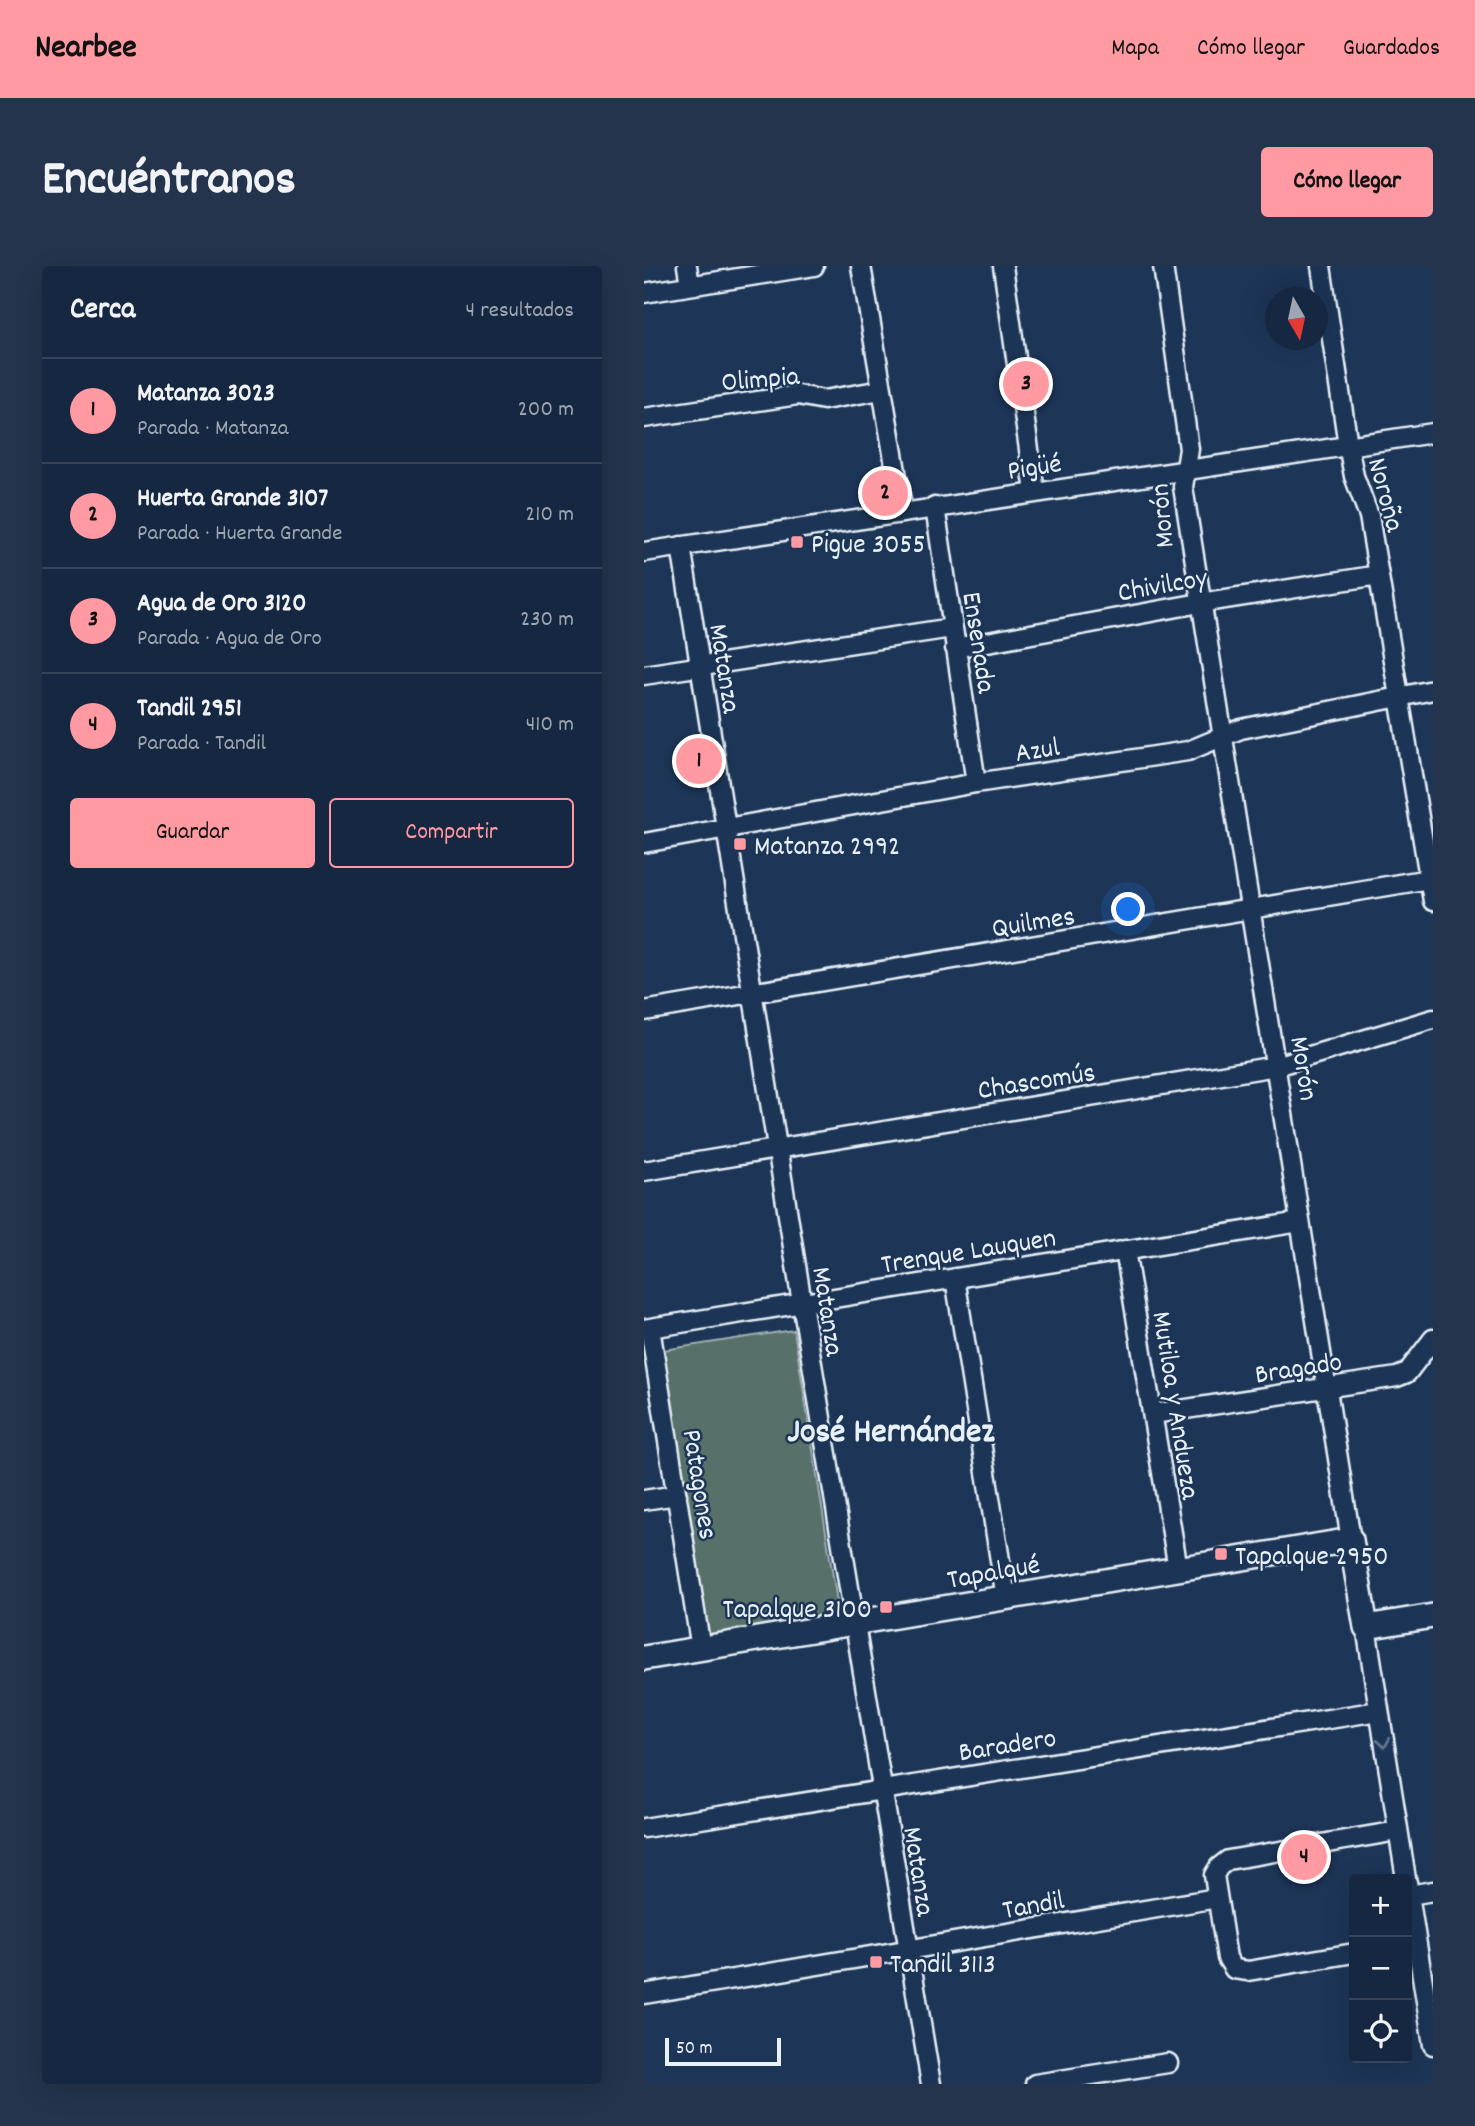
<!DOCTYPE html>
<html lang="es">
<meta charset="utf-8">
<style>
:root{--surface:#162841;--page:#23344c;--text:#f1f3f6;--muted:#9ea6b1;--line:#35445a;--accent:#ff9aa2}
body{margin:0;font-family:Dekko,sans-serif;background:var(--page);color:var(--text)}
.controls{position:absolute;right:21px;bottom:21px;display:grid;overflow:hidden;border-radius:7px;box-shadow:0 7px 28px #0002}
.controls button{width:63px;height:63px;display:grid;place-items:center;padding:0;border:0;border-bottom:2px solid var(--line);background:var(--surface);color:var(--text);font:35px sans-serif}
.compass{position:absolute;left:621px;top:21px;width:63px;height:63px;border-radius:50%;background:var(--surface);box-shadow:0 7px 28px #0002;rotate:171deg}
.scale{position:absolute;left:21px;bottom:18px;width:116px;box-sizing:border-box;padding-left:7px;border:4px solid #e8f1f8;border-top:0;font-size:19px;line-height:24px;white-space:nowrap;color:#e8f1f8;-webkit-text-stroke:5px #1d3557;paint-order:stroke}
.you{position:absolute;left:485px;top:644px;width:24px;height:24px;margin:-18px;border:5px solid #fff;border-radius:50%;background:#1a73e8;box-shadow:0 0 0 10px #1a73e833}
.badge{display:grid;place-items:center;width:46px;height:46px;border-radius:50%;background:var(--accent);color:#111;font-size:23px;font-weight:700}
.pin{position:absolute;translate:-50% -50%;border:4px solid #fff;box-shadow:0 2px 7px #0006}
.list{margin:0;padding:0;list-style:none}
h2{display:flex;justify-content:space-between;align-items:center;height:91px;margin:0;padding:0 28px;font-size:30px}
h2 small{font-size:23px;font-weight:400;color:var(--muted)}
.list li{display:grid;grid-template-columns:46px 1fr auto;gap:21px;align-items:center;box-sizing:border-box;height:105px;padding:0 28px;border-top:2px solid var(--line)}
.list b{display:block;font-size:26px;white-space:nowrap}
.list p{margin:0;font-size:23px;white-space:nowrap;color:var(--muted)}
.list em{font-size:23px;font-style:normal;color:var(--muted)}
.actions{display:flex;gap:14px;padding:21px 28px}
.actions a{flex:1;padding:16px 0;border:2px solid var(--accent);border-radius:7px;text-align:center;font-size:24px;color:var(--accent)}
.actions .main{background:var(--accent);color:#111}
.icon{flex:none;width:38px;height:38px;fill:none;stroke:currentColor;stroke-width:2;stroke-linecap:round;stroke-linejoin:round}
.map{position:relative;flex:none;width:789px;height:1818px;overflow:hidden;border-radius:7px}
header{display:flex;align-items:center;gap:42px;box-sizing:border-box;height:98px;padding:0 35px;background:var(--accent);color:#111}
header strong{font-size:33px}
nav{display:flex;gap:38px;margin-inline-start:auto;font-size:24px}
.intro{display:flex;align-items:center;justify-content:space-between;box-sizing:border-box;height:168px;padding:0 42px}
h1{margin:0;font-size:49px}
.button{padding:18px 32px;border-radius:7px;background:var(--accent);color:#111;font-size:24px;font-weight:700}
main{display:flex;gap:42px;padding:0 42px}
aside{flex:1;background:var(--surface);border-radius:7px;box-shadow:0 7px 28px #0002}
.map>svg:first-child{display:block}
.green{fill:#586f6b;stroke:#a0b0b2;stroke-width:2}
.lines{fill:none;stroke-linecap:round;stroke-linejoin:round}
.minor-casing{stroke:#e8f1f8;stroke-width:23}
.major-casing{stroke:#e8f1f8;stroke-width:28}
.minor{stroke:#1d3557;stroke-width:18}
.major{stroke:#1d3557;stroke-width:23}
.oneway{stroke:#64778f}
.poi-dot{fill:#ff9aa2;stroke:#1d3557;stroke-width:2.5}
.labels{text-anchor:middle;stroke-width:5;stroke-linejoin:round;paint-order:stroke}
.street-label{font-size:28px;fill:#e8f1f8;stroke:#1d3557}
.poi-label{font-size:28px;fill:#e8f1f8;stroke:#1d3557;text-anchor:start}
.district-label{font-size:35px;font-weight:bold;fill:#e8f1f8;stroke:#1d3557}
</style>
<header>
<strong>Nearbee</strong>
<nav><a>Mapa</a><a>Cómo llegar</a><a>Guardados</a></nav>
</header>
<div class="intro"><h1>Encuéntranos</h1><a class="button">Cómo llegar</a></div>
<main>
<aside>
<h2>Cerca<small>4 resultados</small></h2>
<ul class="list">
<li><span class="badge">1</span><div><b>Matanza 3023</b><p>Parada · Matanza</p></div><em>200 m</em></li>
<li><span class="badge">2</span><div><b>Huerta Grande 3107</b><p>Parada · Huerta Grande</p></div><em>210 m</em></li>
<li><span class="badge">3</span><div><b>Agua de Oro 3120</b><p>Parada · Agua de Oro</p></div><em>230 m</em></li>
<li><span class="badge">4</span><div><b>Tandil 2951</b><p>Parada · Tandil</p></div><em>410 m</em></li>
</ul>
<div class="actions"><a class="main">Guardar</a><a>Compartir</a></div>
</aside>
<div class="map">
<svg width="789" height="1818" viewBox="0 0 789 1818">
<rect width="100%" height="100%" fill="#1d3557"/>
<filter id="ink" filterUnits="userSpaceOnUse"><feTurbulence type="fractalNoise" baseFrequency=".0143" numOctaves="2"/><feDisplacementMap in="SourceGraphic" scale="14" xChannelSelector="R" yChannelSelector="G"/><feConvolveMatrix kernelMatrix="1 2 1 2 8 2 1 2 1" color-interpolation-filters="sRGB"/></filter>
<g filter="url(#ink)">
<path class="green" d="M150,1064L197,1361L66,1382L19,1084Z"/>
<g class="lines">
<g class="minor-casing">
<path id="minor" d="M43,0L46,19
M217,0L259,246
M359,0L391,226
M519,0L545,183L539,221L707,1274
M677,0L704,179L710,210L725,250L789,635
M0,27L170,0
M0,152L154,129L180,134L238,124
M291,241L332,517
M37,280L158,1037L287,1818
M0,286L789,167
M311,382L556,337L735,309
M0,409L308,362
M0,577L332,517L544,485L597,463L789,424
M0,745L785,613
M0,905L632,800L789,753
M481,984L534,1303
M311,1012L362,1332
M6,1062L57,1383
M0,1063L656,956
M509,1148L753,1111L763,1107L789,1073
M0,1234L33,1229
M722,1361L762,1613
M0,1562L735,1445
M763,1616L789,1779
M765,1629L789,1625
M710,1687L604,1705L590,1703L583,1692L570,1609L575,1601L584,1594L754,1565
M0,1728L573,1632
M391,1818L524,1797"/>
</g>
<g class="major-casing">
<path id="major" d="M0,1392L707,1274L722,1361L789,1350"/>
</g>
<use href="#minor" class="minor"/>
<use href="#major" class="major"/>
</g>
<defs><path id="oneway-chevron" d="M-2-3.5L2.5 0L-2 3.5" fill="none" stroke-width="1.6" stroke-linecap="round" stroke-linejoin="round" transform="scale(1.75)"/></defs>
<use class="oneway" href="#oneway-chevron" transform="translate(740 1477) rotate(81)"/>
</g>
<g class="poi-dot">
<rect x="146" y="269" width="14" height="14" rx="3.5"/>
<rect x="89" y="571" width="14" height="14" rx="3.5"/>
<rect x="570" y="1281" width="14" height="14" rx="3.5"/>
<rect x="235" y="1334" width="14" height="14" rx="3.5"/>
<rect x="225" y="1689" width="14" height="14" rx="3.5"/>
</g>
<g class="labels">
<g class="street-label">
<text transform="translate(116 111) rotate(-5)" y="10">Olimpia</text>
<text transform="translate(390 199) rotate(-9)" y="10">Pigüé</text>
<text transform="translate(744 228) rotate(75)" y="10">Noroña</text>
<text transform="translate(516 250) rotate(-95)" y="10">Morón</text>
<text transform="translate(518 317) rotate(-10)" y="10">Chivilcoy</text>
<text transform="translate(337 376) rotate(81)" y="10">Ensenada</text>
<text transform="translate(83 402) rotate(81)" y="10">Matanza</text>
<text transform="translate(393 482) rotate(-9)" y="10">Azul</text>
<text transform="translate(389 654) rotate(-9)" y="10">Quilmes</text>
<text transform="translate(662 802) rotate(81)" y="10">Morón</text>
<text transform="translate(392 813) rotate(-9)" y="10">Chascomús</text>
<text transform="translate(324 983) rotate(-9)" y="10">Trenque Lauquen</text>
<text transform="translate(186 1045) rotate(81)" y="10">Matanza</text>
<text transform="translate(654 1100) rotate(-9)" y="10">Bragado</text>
<text transform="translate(534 1139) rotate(81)" y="10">Mutiloa y Andueza</text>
<text transform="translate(58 1218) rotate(81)" y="10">Patagones</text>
<text transform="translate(349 1304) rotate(-10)" y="10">Tapalqué</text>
<text transform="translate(363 1477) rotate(-9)" y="10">Baradero</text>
<text transform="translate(277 1605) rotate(81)" y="10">Matanza</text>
<text transform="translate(389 1637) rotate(-10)" y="10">Tandil</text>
</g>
<g class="poi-label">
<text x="167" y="286">Pigue 3055</text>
<text x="110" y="588">Matanza 2992</text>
<text x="591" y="1298">Tapalque 2950</text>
<text x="228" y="1351" text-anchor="end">Tapalque 3100</text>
<text x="246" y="1706">Tandil 3113</text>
</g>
<g class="district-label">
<text x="247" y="1175">José Hernández</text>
</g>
</g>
</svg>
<div class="controls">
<button>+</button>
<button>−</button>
<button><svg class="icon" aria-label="locate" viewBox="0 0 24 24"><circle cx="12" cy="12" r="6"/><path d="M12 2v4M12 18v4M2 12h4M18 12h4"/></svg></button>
</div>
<svg class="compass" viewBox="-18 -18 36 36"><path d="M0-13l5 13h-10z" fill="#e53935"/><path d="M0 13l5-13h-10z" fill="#9ea6b1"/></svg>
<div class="scale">50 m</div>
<div class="you"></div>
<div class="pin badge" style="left:55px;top:495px">1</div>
<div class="pin badge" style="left:241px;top:227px">2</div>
<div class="pin badge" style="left:382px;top:118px">3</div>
<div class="pin badge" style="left:660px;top:1591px">4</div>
</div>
</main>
